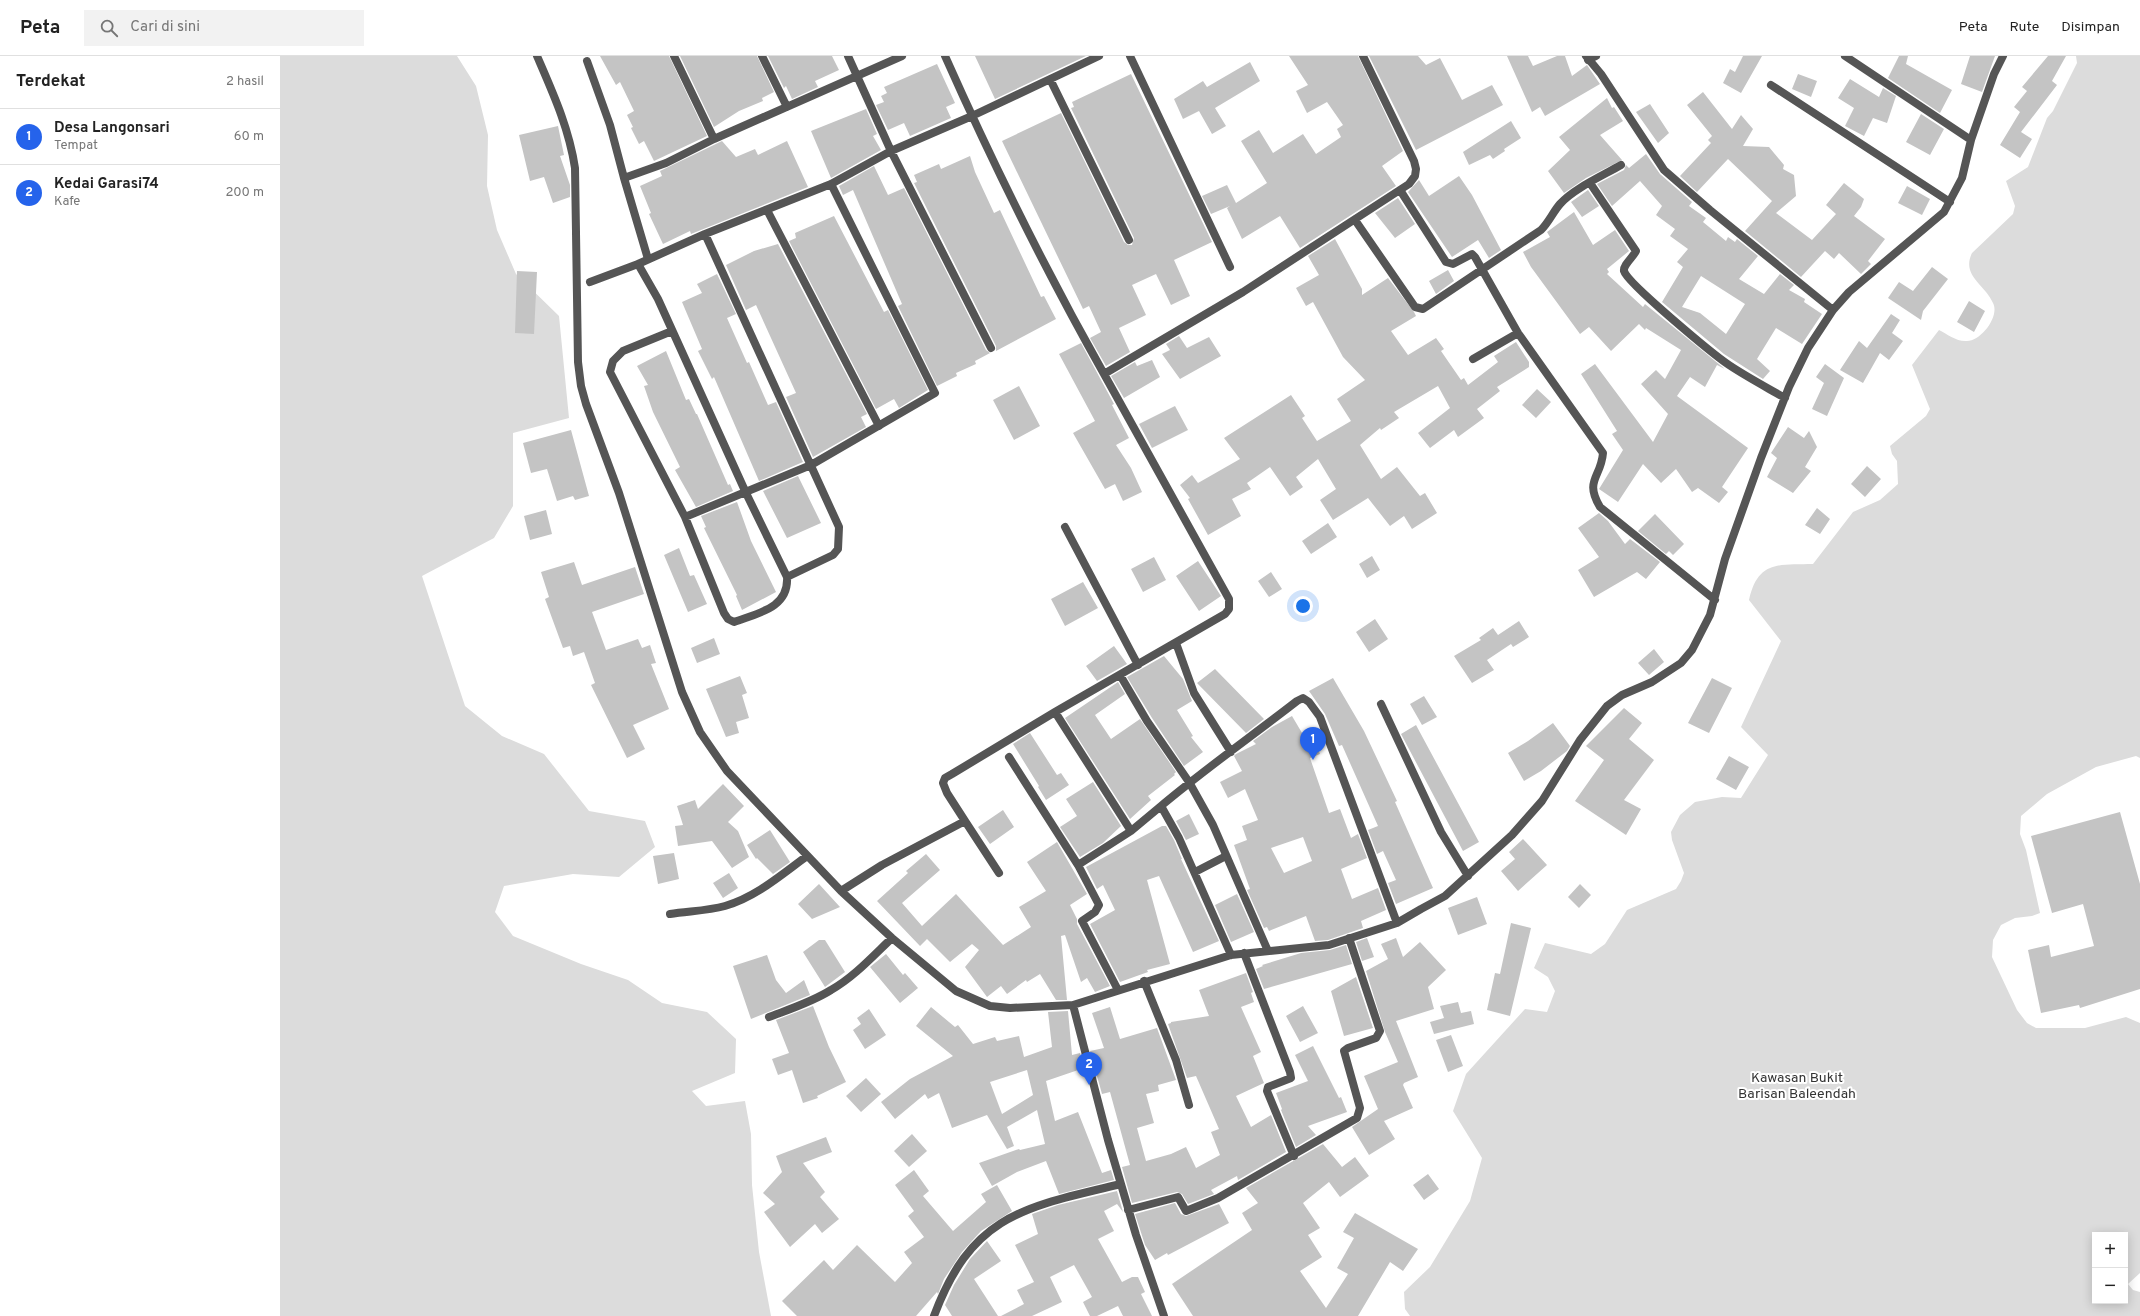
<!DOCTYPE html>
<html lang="id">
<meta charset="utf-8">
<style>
:root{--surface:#fff;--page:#f2f2f2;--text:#222;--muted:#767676;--line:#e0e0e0;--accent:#2563eb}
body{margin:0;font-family:Overpass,sans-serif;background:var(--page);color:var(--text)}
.controls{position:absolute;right:12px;bottom:12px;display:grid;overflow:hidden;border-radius:0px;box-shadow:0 2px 10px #0003}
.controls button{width:36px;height:36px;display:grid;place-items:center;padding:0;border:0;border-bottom:1px solid var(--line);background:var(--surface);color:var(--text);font:20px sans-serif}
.you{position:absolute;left:1023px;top:550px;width:14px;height:14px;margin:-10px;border:3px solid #fff;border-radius:50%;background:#1a73e8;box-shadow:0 0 0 6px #1a73e833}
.badge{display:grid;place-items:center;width:26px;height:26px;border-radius:50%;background:var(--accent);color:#fff;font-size:13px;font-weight:700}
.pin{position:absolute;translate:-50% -33px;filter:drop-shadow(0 1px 2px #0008)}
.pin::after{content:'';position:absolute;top:21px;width:14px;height:12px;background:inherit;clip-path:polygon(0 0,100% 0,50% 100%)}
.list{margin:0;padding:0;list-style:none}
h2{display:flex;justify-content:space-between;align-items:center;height:52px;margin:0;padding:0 16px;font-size:17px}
h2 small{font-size:13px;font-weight:400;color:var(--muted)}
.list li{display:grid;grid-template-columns:26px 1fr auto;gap:12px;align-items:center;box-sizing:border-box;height:56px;padding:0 16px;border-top:1px solid var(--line)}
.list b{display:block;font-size:15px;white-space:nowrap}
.list p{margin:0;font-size:13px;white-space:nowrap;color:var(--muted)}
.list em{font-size:13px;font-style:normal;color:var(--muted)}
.icon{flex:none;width:22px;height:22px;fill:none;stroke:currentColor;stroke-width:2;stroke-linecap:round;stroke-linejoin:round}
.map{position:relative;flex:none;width:1860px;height:1260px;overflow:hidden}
header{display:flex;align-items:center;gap:24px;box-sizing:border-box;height:56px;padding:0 20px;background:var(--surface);border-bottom:1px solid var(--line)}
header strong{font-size:19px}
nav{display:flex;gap:22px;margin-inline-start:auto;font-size:14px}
.search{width:280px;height:36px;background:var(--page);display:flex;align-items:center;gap:10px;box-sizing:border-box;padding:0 14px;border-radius:0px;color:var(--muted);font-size:15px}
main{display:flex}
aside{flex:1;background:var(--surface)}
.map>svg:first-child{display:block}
.green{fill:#dcdcdc;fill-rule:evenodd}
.building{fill:#c4c4c4;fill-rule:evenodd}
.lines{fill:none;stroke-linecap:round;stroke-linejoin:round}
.street{stroke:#555;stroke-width:8}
.labels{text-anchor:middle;stroke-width:4;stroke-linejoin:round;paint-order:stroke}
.park-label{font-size:14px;fill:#333;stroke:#fff}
</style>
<header>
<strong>Peta</strong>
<div class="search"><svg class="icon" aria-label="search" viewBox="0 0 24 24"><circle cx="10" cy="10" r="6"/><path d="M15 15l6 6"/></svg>Cari di sini</div>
<nav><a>Peta</a><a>Rute</a><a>Disimpan</a></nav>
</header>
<main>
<aside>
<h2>Terdekat<small>2 hasil</small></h2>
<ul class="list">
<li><span class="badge">1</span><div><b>Desa Langonsari</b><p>Tempat</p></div><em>60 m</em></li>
<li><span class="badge">2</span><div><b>Kedai Garasi74</b><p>Kafe</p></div><em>200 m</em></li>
</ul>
</aside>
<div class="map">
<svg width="1860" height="1260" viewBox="0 0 1860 1260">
<rect width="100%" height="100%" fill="#fff"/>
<path class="green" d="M0,0H177L196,30L208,79L207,130L217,174L236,218L279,260L289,362L233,377V450L214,482L142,520L185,650L222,680L264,698L309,755L365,765L375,791L339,821L293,818L224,830L215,856L233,880L301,908L348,924L382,947L427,956L456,983L455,1017L412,1035L426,1050L465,1045L471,1078L472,1129L479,1196L491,1260H0Z
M1796,0H1860V702L1856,700L1816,711L1767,738L1741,760L1740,778L1746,794L1760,857L1752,860L1735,862L1721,869L1713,884L1712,901L1737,954L1747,967L1756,972H1805L1846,961L1860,967V1217L1848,1228L1853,1234L1860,1236V1260H1130L1125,1253L1124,1236L1150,1211L1190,1145L1202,1102L1173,1055L1186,1018L1245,953L1267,956L1275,935L1268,921L1254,912L1265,887L1311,898L1325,888L1347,854L1396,833L1401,825L1404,817L1392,784L1391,776L1400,759L1415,746L1442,741L1461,742L1488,699L1461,671L1501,585L1469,544C1478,504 1499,509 1533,508L1573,456L1600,444L1618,428L1617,405L1612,398L1610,390L1646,360L1650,353L1632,309L1659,274C1667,278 1677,286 1687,285C1701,285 1720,260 1713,247C1705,228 1681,220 1692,197L1733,158L1735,150L1726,125L1748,111L1767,62L1773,55L1797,7ZM1815,1179H1845V1245H1815Z"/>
<path class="building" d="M320,0H389L427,80L374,105L364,85L359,88L351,72L353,71L347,59L354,55L340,26L336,29Z
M400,0H477L494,36L482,42L483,45L459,55L434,71Z
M488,0H552L559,14L535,25L538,31L512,43L506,30L504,32Z
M695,0H806L715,43Z
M1009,0H1078L1123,95L1102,110L1116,130L1020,192L1000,160L962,183L947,152L950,150L931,158L922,140L947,129L956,147L987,127L961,85L979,74L993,97L1023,78L1036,98L1061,81L1057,73L1063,69L1047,46L1027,57L1016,35L1028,29Z
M1089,0H1138L1146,9L1160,2L1182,44L1212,29L1223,49L1136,94Z
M1227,0H1248L1253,10L1277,0H1285L1292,20L1307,9L1320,28L1265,60L1260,51L1252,56Z
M1463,0H1482L1461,37L1443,27L1450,13L1455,16Z
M1619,0H1628L1626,8L1672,34L1660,57L1608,22Z
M1690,0H1715L1702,36L1681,28Z
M1768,0H1786L1772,25L1777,29L1741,76L1752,83L1740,102L1720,89L1740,56L1734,51L1747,35L1742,31Z
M970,6L980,25L935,52L946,70L932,78L919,55L903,63L894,43L923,25L927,31Z
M657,8L675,47L666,51L671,62L630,80L624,67L608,74L596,49L604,46L601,40L607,37L604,31Z
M851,18L932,186L894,204L910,240L891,249L876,218L852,229L866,259L839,272L850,296L826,310L810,282L821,276L809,250L803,253L722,85L781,57L844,186L848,189H852L854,182L791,52L794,51L792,46Z
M1518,18L1537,25L1531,41L1512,33Z
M1570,23L1599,41L1603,32L1616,40L1607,67L1593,62L1584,80L1565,70L1574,52L1558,42Z
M1423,36L1452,73L1461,59L1473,73L1463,90L1489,91L1504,109L1503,113L1514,119L1516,140L1496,157L1532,184L1556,158L1546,149L1564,127L1584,143L1581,151L1574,160L1605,183L1588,205L1591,208L1581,218L1559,197L1554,203L1545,195L1521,221L1465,175L1492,145L1448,103L1417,136L1400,120L1431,87L1428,84L1432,80L1407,49Z
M1327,42L1332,52L1334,51L1343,65L1320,79L1342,104L1306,122L1284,137L1268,115L1290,94L1279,81Z
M1370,48L1389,77L1378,87L1356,56Z
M586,53L597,78L593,80L601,94L551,122L531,75Z
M1641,58L1664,73L1650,99L1626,86Z
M1231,65L1241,82L1224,93L1225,95L1213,103L1210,99L1189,109L1183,96Z
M278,70L284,99L280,100L290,129V141L273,147L264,121L250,125L239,79Z
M442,85L456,101L475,93L478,99L507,85L528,131L411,178L410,175L383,188L369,158L371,157L360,130L382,120L380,115Z
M1366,98L1380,118L1412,146L1409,150L1426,162L1423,166L1446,185L1448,181L1455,186L1457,183L1478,200L1459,223L1484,238L1500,218L1514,229L1509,234L1525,243L1524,246L1542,258L1522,288L1496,272L1477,303L1490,315L1483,323L1444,298L1382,246L1403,211L1397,206L1408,193L1390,180L1395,173L1376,159L1382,150L1360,125L1332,150L1317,128L1344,114L1346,109L1349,112ZM1421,220L1465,248L1446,278L1420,257L1402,251Z
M690,100L695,116L714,157L720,154L761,241L764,240L776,263L716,295V290L634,127L637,126L634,119L659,108L661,113Z
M594,110L608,139L624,132L706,294L710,297L695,305L696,308L676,317L677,320L657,330L618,250L622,248L573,134L563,139L559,130Z
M1179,120L1192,139L1221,194L1209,202L1198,184L1172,201L1128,136L1139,124L1149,140Z
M1627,130L1650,143L1642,159L1618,147Z
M1308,134L1319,150L1302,161L1291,146Z
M1118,142L1135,168L1115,182L1095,157Z
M1294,156L1313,189L1335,174L1349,195L1327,213L1329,216L1327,218L1363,251L1365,248L1445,313L1437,309L1425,331L1410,321L1397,340L1468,392L1442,431L1448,436L1439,447L1418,432L1412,436L1396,413L1381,427L1363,408L1338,446L1319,433L1343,394L1332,378L1337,375L1301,318L1315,308L1373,386L1388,358L1361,328L1376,314L1385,323L1401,294L1366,272L1365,274L1359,268L1331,295L1309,271L1300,278L1251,211L1243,196L1270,181L1267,176Z
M554,160L604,256L608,254L648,334L619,352L614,343L596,353L509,185L516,182L515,177Z
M1055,183L1082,233V239L1108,222L1134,256L1136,260L1111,275L1128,299L1156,282L1164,293L1161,295L1181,324L1184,322L1188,329L1218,306L1214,300L1236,286L1249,306V311L1217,331L1220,335L1197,353L1204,362L1178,381L1174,374L1150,392L1138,377L1170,352L1158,330L1114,356L1119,362L1101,374L1100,372L1080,389L1101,423L1117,411L1140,440L1145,437L1157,457L1132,473L1124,460L1110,470L1088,442L1053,464L1040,444L1056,433L1038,403L1016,421L1023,431L1010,440L990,411L967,427L971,433L952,443L961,460L928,479L908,443L910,442L900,429L912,419L918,427L960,403L944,382L1011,339L1025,360L1022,362L1037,385L1071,365L1057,343L1085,324L1063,301L1033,246L1026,250L1016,232L1039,219L1028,200Z
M498,188L587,358L581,361L586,371L533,401L506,341L516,337L476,249L466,254L446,209L474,195Z
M1652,211L1668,223L1643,255L1641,264L1608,242L1619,226L1633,235Z
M1168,214L1174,225L1156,238L1149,225Z
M237,215L257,216L254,278L235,277Z
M437,218L456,258L447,262L467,307L469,306L488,349L496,346L523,406L479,425L434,321L432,323L418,295L422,293L402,246L422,237L417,228Z
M1689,245L1705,255L1694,276L1677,266Z
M1611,258L1620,264L1612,277L1623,285L1609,304L1600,297L1583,327L1560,314L1579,285L1587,292Z
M899,280L907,292L929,281L941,300L900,323L882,298L890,294L886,288Z
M801,287L834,348L832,349L849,382L836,389L851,412L862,436L843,445L835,428L825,433L793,377L815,365L779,298Z
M386,295L406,344L409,343L416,358H417L448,429L450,428L453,435L416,451L395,414L400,411L373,356L364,330L368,329L357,310Z
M872,304L880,321L844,342L831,320L855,306L857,310Z
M1545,308L1564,322L1547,360L1532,353L1544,327L1536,321Z
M739,330L760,370L734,384L713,344Z
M1257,333L1271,346L1256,362L1242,349Z
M895,350L908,374L872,392L859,368Z
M1508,371L1524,382L1529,375L1537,391L1525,411L1531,415L1513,437L1487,421L1497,402L1491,397Z
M291,374L309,440L295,444L293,440L277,445L267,413L251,417L243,387Z
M1587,410L1601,423L1585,441L1571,428Z
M518,420L541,467L507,482L483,435Z
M457,446L471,485L496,536L462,554L456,540L457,539L424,472L426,471L421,460Z
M1537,452L1550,463L1540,478L1525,469Z
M266,454L272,478L250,484L244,460Z
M1319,457L1328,465L1345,488L1350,483L1380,506L1366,523L1357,516L1314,541L1298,514L1319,501L1298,472Z
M1375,458L1404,488L1393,499L1389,495L1386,498L1358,475Z
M1048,467L1057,481L1031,498L1022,485Z
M399,492L410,520L414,519L427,548L408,556L384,499Z
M1092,500L1100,514L1087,522L1079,508Z
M874,501L886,524L863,536L851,513Z
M918,505L941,540L919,555L896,520Z
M294,506L302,529L355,511L364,538L312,556L326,594L358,583L362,592L370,589L376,607L371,608L389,653L353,669L365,693L347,702L311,629L315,627L304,596L293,600L290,590L283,592L265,543L269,541L261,516Z
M991,516L1002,533L989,541L978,525Z
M803,526L818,552L785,570L771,543Z
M1095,563L1108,583L1089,596L1076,576Z
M1239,565L1249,581L1233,591L1231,588L1207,604L1214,614L1192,627L1174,600L1201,584L1199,582L1213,572L1218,579Z
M434,582L440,598L417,607L411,592Z
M834,590L847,608L817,625L806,610Z
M1374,593L1384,606L1369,619L1358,607Z
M884,600L903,623L912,645L897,654L913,680L911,681L923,696L904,710L872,662L847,621Z
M935,613L984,663L966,677L917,627Z
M460,620L467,637L462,639L469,662L456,666L459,677L446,681L426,633Z
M1053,622L1084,675L1117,745L1115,746L1153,832L1116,848L1108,827L1116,824L1103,795L1097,798L1088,774L1098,770L1062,689L1059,690L1045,658L1029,635Z
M1432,622L1452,632L1429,677L1408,667Z
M838,626L845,638L815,659L831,683L860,663L896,716L894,718L895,719L868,740L871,744L850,763L785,662Z
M1144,640L1157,661L1142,669L1130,648Z
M1344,652L1362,667L1349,683L1374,704L1344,744L1361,753L1346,779L1295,745L1324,704L1306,690Z
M1012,660L1025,682L1033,679L1040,698L1030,702L1049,757L1060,753L1071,782L1078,778L1087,802L1061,813L1072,843L1098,832L1106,854L1081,865L1083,872L1048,884L1035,885L1026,860L989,875L987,871L984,872L967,834L970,833L954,789L967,784L962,770L978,764L965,733L948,742L940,726L962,715L954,700L956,698L976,688L973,685L992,671ZM1023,781L1032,805L1004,817L991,792Z
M1273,667L1290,690L1287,695L1261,715L1244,725L1228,697L1248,685Z
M1136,669L1199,786L1183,795L1121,678Z
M750,677L777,719L781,717L789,729L766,744L758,731L759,730L733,688Z
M1449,700L1469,711L1456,734L1436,723Z
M813,726L841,770L823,787L800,801L780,771L797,760L786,743Z
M443,728L464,750L448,766L458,775L469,801L452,812L432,785L398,790L395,770L403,769L397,750L415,744L418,753Z
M723,754L734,771L710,788L698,771Z
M1840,756L1860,828V933L1800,952L1799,949L1761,957L1748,894L1769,889L1771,901L1814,890L1803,848L1772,857L1751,780Z
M909,758L919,778L906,784L896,765Z
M882,770H886L894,784L902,803H901L939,885L913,896L879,820L867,824L890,908L867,914L868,916L840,926L810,868L835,854L823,829L817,833L806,811Z
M490,774L510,806L493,818L477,802L476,803L467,789Z
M1243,783L1267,809L1238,835L1221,815L1235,803L1229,796Z
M777,786L807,838L790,849L797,863V868L830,930L815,936L807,922L801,926L785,879L781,880L787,944H776L760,918L747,926L746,924L727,938L721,930L707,941L685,911L699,894L692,888L670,906L647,883L640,890L597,845L628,817L626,815L646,798L660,814L622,847L642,870L676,838L723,889L751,871L739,851L766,835L747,806Z
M394,797L399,823L378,828L373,800Z
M449,817L458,832L443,842L433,827Z
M539,828L560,851L532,863L518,848Z
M1300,828L1311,839L1299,852L1288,841Z
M957,838L974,876L951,886L935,849Z
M1197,841L1207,868L1178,879L1168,852Z
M1231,867L1251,872L1230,960L1207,954L1215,917L1220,918Z
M1087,882L1094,901L1082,905L1076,886Z
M1116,882L1123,901L1140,886L1166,914L1148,931L1154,953L1116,965L1138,1021L1124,1027L1123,1029L1133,1052L1104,1065L1115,1083L1089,1099L1072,1071L1098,1053L1084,1020L1118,1006L1105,976L1086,915L1108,903L1101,888Z
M539,884H545L565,916L545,931L523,896Z
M1066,889L1072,908L984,933L976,913L983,910L982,909L1021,897L1050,894Z
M606,898L623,919L625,917L638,932L620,947L590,911Z
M487,899L496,924L506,937L524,924L530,939L471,963L453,910Z
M966,917L973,936L971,937L974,946L961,951L981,996L973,1000L984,1027L956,1040L971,1071L991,1059L1006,1096L958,1124L957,1120L931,1134L934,1138L908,1148L902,1138L897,1136L852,1147L842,1111L850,1109L830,1036L822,1038L810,995L824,992L812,957L830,951L840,983L877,972L896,1024L878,1029L879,1035L866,1038L874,1067L857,1072L866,1105L891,1098L906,1091L916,1112L940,1099L931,1076L939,1073L916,1020L907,1022L888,968L891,967V966L929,960L919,934Z
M1076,921L1093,972L1064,980L1051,935Z
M1178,946L1181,957L1191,955L1194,968L1154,978L1150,966L1164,962L1160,950Z
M533,950L549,991L566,1026L537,1040L538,1042L523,1047L512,1014L498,1019L492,1003L509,997L496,964Z
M1023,950L1038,977L1020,986L1006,960Z
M651,951L675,971L678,969L693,988L715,981L717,985L739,980L744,1001L772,991L768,956L788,955L792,999L800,997L804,1012L766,1025L775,1065L798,1056L822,1117L831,1114L834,1124L779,1138L766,1105L737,1116L712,1130L699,1107L739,1093L740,1094L765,1088L757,1054L727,1071L734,1090L727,1093L707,1059L672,1072L659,1037L648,1043L645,1038L615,1063L601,1046L630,1023L673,1000L636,970ZM747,1014L753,1039L722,1058L710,1026Z
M589,953L606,979L585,993L573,974L581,968L577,962Z
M1171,979L1183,1010L1168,1016L1156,984Z
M1033,990L1059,1042L1061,1041L1067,1056L1028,1070L1036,1079L1016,1091L1001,1054L1002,1053L996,1037L1028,1025L1015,999Z
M586,1022L601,1038L581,1056L566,1040Z
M632,1078L647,1095L629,1111L614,1095Z
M546,1081L552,1096L523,1107L545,1136L540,1141L559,1163L542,1177L535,1168L510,1191L484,1156L495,1148L483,1137L502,1116L496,1100Z
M1043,1088L1062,1111L1075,1101L1089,1120L1060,1141L1049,1126L1023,1147L1040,1172L1028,1179L1042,1201L1020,1215L1046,1252L1068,1218L1057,1212L1074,1182L1063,1176L1075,1157L1138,1193L1123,1215L1110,1206L1078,1260H913L892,1228L972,1174L962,1157L978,1147L966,1132Z
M634,1114L649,1135L643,1140L673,1175L706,1146L701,1138L717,1129L732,1155L701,1175L682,1196L664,1223L658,1238L657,1236L636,1260H517L502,1245L544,1204L553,1214L577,1189L615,1226L632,1207L624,1196L644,1181L628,1160L634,1155L615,1129Z
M1148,1118L1159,1133L1144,1144L1133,1129Z
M837,1135L843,1156L837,1148L824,1155L834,1175L818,1183L842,1226L852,1221H858L865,1236L861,1238L872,1260H843L838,1250L817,1260H810L803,1246L812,1241L794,1209L770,1221L782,1246L752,1260H721L744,1248L737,1234L754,1226L735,1189L758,1178L752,1158L778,1149Z
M895,1147L901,1158L906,1160L939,1148L949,1167L888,1199L887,1197L875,1204L865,1189L855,1158Z
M707,1185L721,1205L694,1223L718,1260H672L665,1249L674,1229L690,1203Z"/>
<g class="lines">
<path class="street" d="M257,0C273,37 289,72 295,112L298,306L301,330L306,348L339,437L402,636L420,676L447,715L561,835L612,882L676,935L710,950L730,952L793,949L951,899L1049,889L1117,867L1141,853L1165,840L1232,779L1262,745L1300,684L1327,650L1342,639L1372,626L1401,607L1412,594L1430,559L1445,503L1481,402L1509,331L1528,292L1553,254L1569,236L1664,156L1682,122L1691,84L1714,18L1723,0
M394,0L434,83
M482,0L507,51
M568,0L611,95L711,292
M665,0C713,108 766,215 824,318
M850,0L950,211
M1306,0L1321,18L1384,114L1430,154L1553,254
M1565,0L1691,84
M1308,4L1316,0
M307,5L330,69L344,122L386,107L434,83L622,0
M770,23L849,184
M1491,29L1670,146
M344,122L368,203
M1310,127L1356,195C1354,200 1343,209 1344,215C1347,227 1434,299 1449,309C1467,321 1486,331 1505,342
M1120,134L1166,206L1173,208L1192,198L1195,201L1238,277L1323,397C1321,422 1304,424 1320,451L1435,544
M487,154L599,370
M1075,164L1135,251L1143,253L1261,174C1269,166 1273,156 1280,148C1293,133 1322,120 1341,109
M425,178L559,471L558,493L553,499L507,521
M310,226L358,208
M392,275L343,295L333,305L330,316L405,461L444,557L448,563L454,566C478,557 509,552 507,521L466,437L378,243L358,208L425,178L551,128L611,95L692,60L819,0
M1193,303L1238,277
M405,461L531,409L655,337L551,128
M785,471L858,609
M896,587L914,637L951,696
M840,619L867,665L909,726L933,769L988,895
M1101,648L1161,776L1188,820
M775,656L851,775
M729,701L798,809L819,849L815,856L802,865L838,934
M685,765L719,817
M798,809L851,775L881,750
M915,816L946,800
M561,835L602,809L685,765L667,737L663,727L665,722L672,718L775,656L945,558L949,553V543L824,318L963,236L1129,128L1135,120L1136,113L1134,105L1083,0
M390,858C408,855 427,855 445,850C476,841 501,819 527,800
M964,897L1010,1016L1011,1022L988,1031L987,1035L1014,1100
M951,899L899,782L881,750C925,713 972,680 1017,645L1023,642L1029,646L1040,661L1117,867
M864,925L896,1004L909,1049
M793,949L828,1084L856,1179L884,1260
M489,961C510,953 532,946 551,934C574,921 593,900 612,882
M848,1154L898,1141L906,1155L938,1142L1077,1062L1080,1052L1064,995L1068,992L1096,982L1100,975L1069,882
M654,1260C692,1158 745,1151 841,1128"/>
</g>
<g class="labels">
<g class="park-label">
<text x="1517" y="1026">Kawasan Bukit<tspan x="1517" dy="16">Barisan Baleendah</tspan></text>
</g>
</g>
</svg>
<div class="controls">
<button>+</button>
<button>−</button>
</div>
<div class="you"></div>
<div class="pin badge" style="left:1033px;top:704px">1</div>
<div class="pin badge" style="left:809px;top:1029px">2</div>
</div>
</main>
